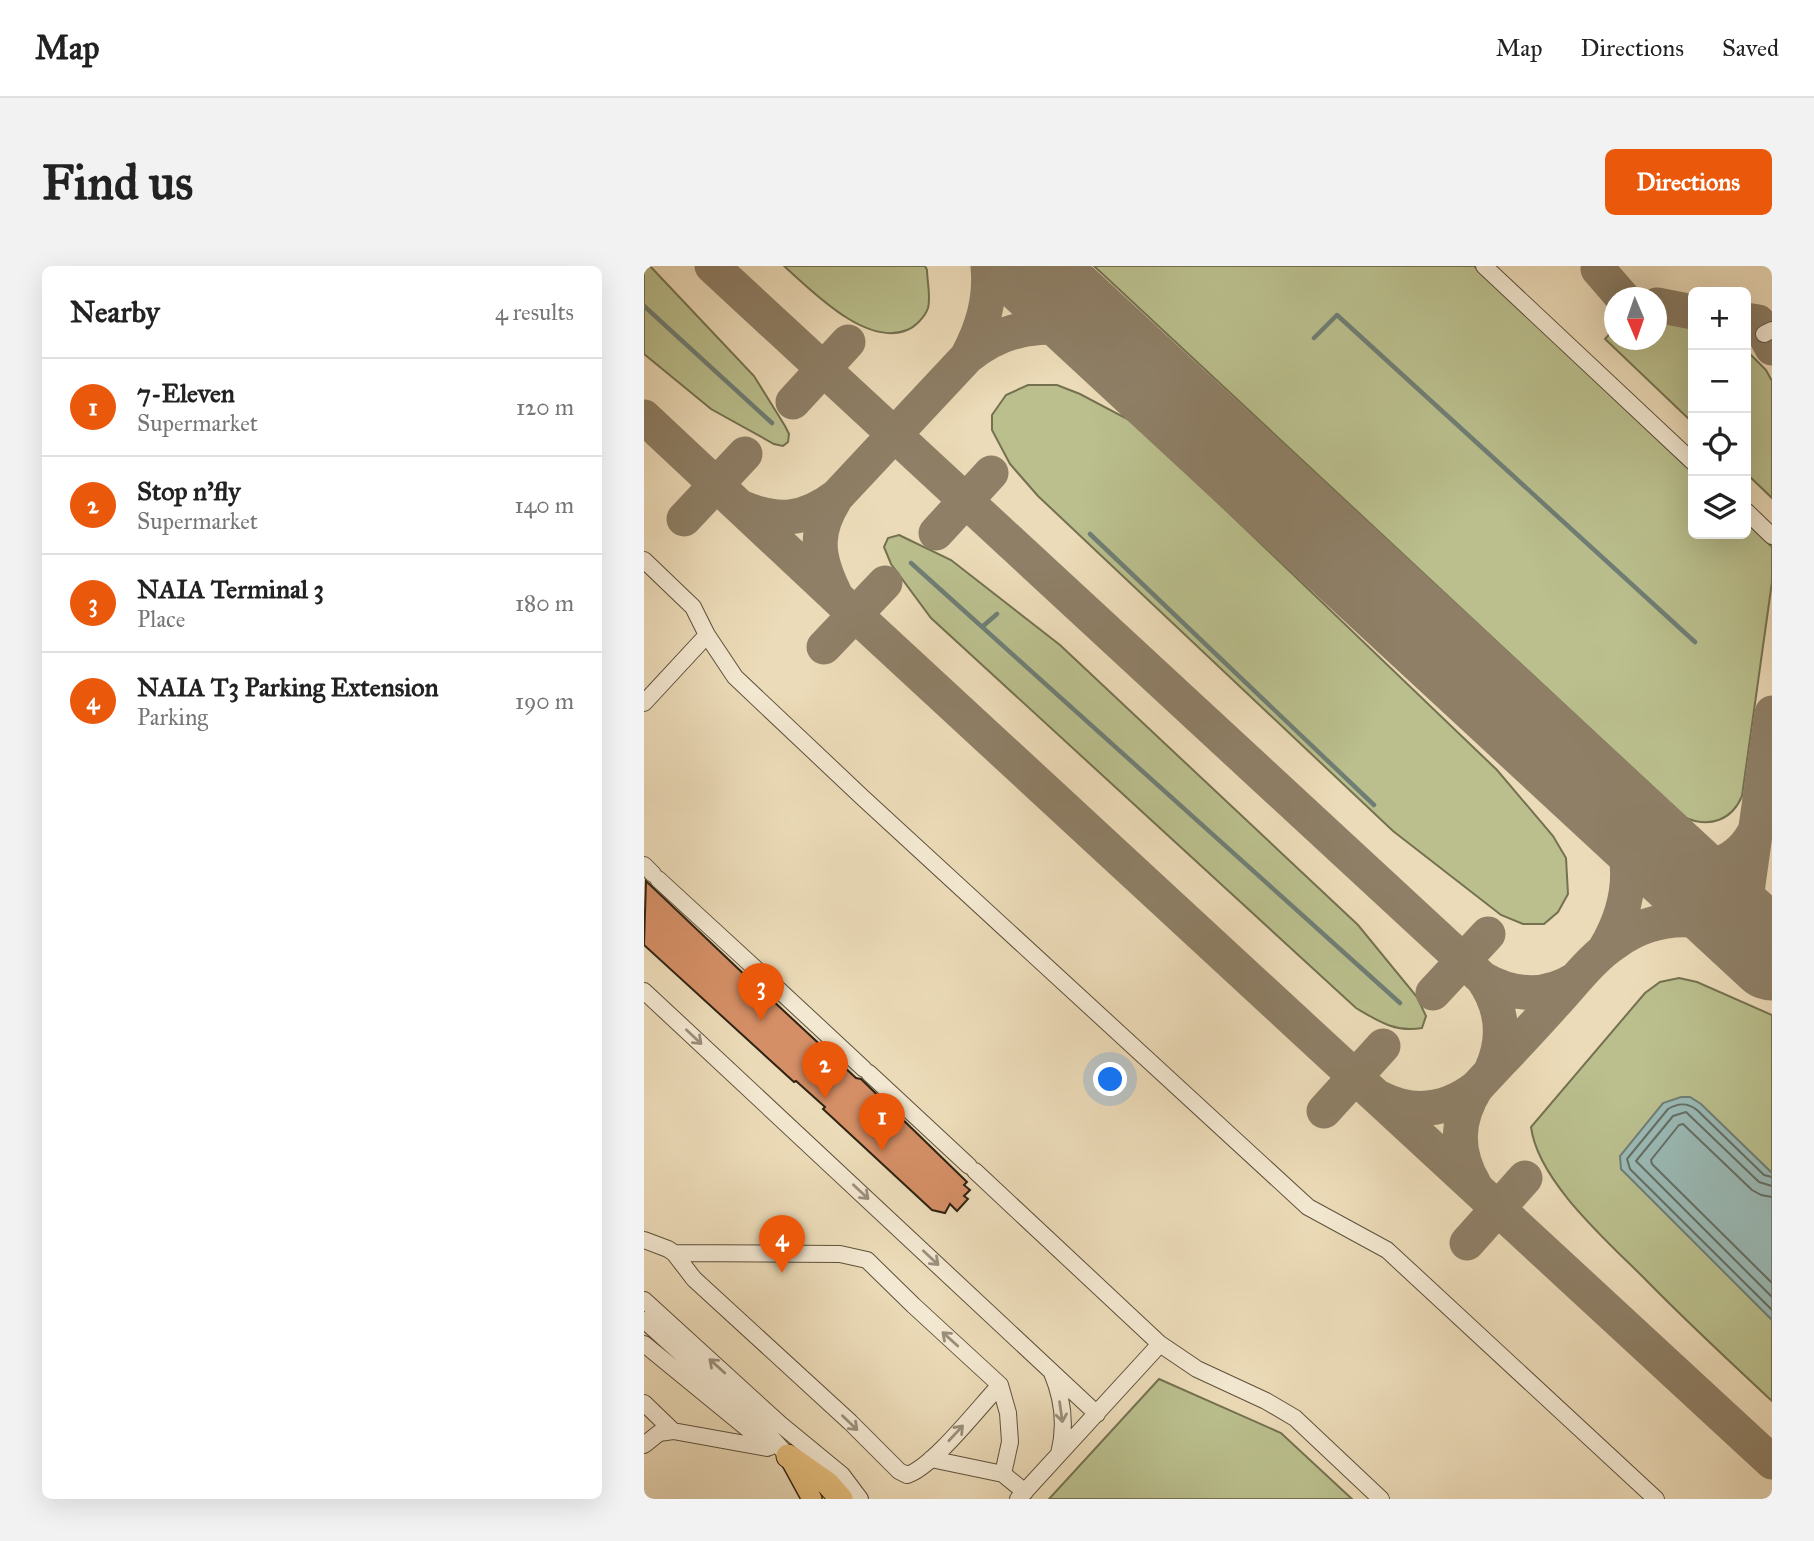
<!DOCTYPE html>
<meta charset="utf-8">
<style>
:root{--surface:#fff;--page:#f2f2f2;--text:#222;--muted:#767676;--line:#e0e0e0;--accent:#ea580c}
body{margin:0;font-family:"IM FELL Great Primer",serif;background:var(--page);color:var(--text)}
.controls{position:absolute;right:21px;top:21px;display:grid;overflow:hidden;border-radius:10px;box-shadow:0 7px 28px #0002}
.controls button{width:63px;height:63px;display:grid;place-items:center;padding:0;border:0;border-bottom:2px solid var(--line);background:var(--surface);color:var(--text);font:35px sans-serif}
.compass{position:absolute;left:960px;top:21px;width:63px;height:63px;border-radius:50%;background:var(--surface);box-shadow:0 7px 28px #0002;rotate:178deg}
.you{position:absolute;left:467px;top:814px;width:24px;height:24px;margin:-18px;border:5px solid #fff;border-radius:50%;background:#1a73e8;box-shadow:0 0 0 10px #1a73e833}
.badge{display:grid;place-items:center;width:46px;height:46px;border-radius:50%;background:var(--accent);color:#fff;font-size:23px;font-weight:700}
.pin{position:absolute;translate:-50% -58px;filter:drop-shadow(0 2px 4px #0008)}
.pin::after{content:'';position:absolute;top:37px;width:24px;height:21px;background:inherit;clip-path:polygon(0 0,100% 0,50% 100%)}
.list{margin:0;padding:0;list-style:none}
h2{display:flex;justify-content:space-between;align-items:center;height:91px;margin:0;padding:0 28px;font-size:30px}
h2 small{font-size:23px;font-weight:400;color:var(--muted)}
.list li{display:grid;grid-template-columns:46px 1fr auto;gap:21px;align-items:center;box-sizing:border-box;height:98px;padding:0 28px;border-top:2px solid var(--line)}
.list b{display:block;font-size:26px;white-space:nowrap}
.list p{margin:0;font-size:23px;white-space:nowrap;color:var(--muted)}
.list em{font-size:23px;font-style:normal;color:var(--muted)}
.icon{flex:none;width:38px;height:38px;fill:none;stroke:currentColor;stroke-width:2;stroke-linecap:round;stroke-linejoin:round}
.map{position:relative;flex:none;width:1128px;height:1233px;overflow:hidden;border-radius:10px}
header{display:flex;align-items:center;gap:42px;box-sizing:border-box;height:98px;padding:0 35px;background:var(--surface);border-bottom:2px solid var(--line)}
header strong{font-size:33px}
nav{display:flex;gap:38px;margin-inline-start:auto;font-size:24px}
.intro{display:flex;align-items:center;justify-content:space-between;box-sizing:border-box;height:168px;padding:0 42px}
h1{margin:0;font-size:49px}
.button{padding:18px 32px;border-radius:10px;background:var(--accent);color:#fff;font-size:24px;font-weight:700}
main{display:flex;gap:42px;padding:0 42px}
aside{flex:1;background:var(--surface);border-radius:10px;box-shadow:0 7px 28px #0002}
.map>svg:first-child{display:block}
.green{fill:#babf8d;stroke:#747150;stroke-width:2}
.water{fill:#9abab6;stroke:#6f7e75;stroke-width:2}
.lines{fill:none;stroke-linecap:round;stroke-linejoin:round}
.shore{stroke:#646e64;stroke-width:2}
.stream{stroke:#6f7e75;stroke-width:4.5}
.taxiway{stroke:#8e7f66;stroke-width:35}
.runway{stroke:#8e7f66;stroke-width:89}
.building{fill:#d58f66;stroke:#2f2313;stroke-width:2}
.minor-casing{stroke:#5e513c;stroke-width:18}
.major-casing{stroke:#2f2313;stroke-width:22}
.highway-casing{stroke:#2f2313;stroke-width:25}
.minor{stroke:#f3e8d1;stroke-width:16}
.major{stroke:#e6be7c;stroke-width:19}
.highway{stroke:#e6be7c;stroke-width:23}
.oneway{stroke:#9b8f7c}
</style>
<header>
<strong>Map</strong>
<nav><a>Map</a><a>Directions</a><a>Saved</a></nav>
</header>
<div class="intro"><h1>Find us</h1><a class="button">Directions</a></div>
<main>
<aside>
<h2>Nearby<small>4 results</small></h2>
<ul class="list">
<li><span class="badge">1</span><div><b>7-Eleven</b><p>Supermarket</p></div><em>120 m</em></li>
<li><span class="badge">2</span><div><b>Stop n'fly</b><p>Supermarket</p></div><em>140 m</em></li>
<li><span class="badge">3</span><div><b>NAIA Terminal 3</b><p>Place</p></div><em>180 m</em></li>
<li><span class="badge">4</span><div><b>NAIA T3 Parking Extension</b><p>Parking</p></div><em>190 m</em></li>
</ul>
</aside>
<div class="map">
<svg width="1128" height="1233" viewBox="0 0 1128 1233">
<rect width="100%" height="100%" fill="#ecdbb8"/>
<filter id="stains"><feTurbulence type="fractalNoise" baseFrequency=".00286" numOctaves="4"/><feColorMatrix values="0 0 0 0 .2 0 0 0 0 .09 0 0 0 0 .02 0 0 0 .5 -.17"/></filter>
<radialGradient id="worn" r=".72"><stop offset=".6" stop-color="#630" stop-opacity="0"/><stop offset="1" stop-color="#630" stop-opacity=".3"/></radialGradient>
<path class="green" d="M0,0H6L110,110L141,160L145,168L144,176L139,180L130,178L67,143L0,88Z
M140,0H281L283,4C283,14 287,31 284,42C281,51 271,61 263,64C222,81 168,25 140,0Z
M450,0H830L1049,207V268H1102V256L1128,281V316L1098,530C1088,554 1066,562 1042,552Z
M1013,49L1049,59V157L961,73L970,63L971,74H1013Z
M1102,84L1122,104L1128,115V232L1102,207Z
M384,119H413L436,128L491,157L853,504L909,570L922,592L924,628L914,646L900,658H879L857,649L749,565L394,230L366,198L348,164V149L362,129Z
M255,269L307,294L416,379L714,659L773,731L782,750L778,762C752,767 734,755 712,742L287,352L247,298L240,281L244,272Z
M1035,712L1053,716L1128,749V1135C1085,1095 1042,1055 1001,1013C963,975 894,915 887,861L1001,727L1016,716Z
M515,1113L637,1167L708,1233H405Z"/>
<path class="water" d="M1037,831H1046L1057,838L1128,907V1054L977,903L976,890L1019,837Z"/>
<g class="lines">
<path class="shore" d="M1128,911L1120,909L1053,844C1043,836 1034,837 1024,843L983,893L986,903L1128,1044
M1128,920L1115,916L1042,846L1029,850L992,895L1128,1031
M1128,931L1117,929L1108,924L1039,858L1035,859L1007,894L1008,898L1128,1017"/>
<path class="stream" d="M0,40L128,157
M670,72L693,49L1051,376
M446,268L730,539
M267,297L756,737
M338,361L353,348"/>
<path class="taxiway" d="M68,0L839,713C859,742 862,773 847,805
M954,3L979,32
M1013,39L1049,46
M1102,54L1114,56L1128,82
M323,91C339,61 347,33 344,0
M149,136L204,76
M0,151L206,344L1128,1196
M96,241C134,257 160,255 193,230
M40,253L101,188
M292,267L347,207
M190,326C172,289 170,265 193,230L323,91C368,54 423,52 471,83
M180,381L241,317
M1027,595C1061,610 1096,597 1112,563
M1113,674L1103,659L1101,640L1128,447
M961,683C989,636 992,586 963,539
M839,713C869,730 902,732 932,713
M789,727L844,668
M736,832C769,849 802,845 832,822
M680,845L739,780
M830,918C811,885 812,854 832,822C857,795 883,768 908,740C928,719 947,692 972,676C1021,641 1085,649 1128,690
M823,977L881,912"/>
<path class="runway" d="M382,0L1128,690"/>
</g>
<path class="building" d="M2,615L105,713L111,715L127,733L212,812L217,813L322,915L323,916L320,919L326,924L320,930L324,933L313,945L306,938L301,947L288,944L179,843L181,841L152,815L150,816L0,679Z"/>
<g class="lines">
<g class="minor-casing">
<path id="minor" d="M840,0L1049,196
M1120,68L1128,64
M1102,245L1128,270
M0,294L49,341L63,369L91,411L218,531L664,941L743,984L1012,1233
M0,437L63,369
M0,599L9,608
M14,613L114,705
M120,710L220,803
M0,725L453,1148
M225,807L325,900
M331,905L516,1078L553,1103L622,1135L651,1152L737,1233
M0,974L24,983L30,987L50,1013L206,1156L255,1205L263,1209C288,1202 336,1140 356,1119
M30,987L196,988L223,994L269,1039L356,1119L364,1147L366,1176L359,1208
M0,1034L136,1158L198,1209L216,1233
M0,1054L114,1157L144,1190
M0,1078L126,1181
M408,1107C419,1133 422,1161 415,1188
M0,1137L29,1165
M0,1179L15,1167L29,1165L123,1182
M287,1193L359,1208L381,1226
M374,1233L516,1078"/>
</g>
<g class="major-casing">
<path id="major" d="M145,1191L168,1233"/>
</g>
<g class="highway-casing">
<path id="highway" d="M144,1190L184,1218L197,1233"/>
</g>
<use href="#minor" class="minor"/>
<use href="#major" class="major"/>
<use href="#highway" class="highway"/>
</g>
<defs><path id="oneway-shaft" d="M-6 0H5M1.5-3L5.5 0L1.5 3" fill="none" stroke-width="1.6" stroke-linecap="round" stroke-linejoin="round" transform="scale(1.75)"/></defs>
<g class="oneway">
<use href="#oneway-shaft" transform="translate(50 771) rotate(43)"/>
<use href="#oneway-shaft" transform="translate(217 926) rotate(43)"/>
<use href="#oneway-shaft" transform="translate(287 992) rotate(43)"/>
<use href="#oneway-shaft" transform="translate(306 1073) rotate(-138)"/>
<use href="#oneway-shaft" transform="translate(73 1100) rotate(-138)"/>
<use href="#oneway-shaft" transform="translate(417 1146) rotate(82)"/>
<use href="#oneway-shaft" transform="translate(206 1157) rotate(44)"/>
<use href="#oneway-shaft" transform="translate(312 1167) rotate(-47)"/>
</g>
<rect width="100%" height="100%" filter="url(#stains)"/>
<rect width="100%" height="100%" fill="url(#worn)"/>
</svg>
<div class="controls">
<button>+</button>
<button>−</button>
<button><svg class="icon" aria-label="locate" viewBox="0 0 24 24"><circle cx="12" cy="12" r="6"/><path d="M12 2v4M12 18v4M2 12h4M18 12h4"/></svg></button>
<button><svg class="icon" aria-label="layers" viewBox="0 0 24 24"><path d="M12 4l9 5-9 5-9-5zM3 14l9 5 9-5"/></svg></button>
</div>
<svg class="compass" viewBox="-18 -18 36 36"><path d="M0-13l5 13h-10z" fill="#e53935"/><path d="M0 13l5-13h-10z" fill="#767676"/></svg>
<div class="you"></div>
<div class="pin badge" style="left:238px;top:885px">1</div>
<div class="pin badge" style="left:181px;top:833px">2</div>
<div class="pin badge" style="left:117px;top:755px">3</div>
<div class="pin badge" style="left:138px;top:1007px">4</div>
</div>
</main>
